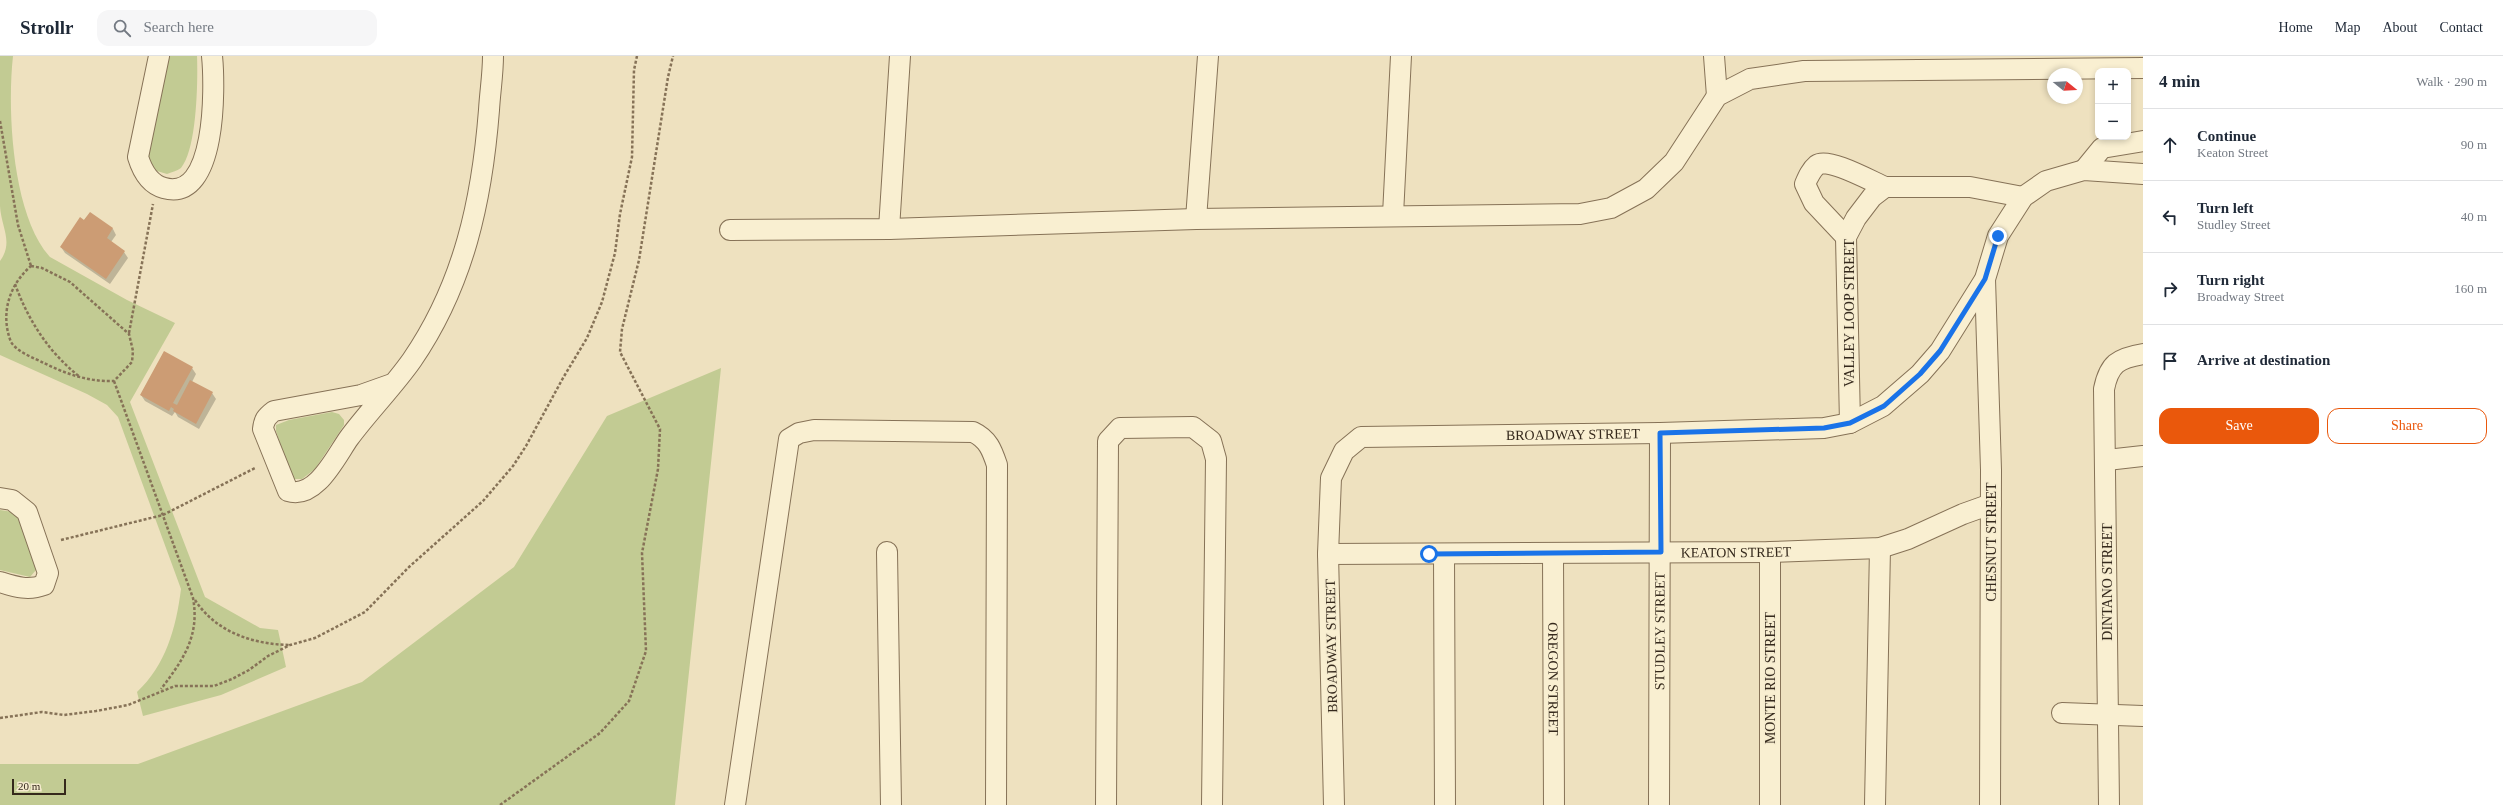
<!DOCTYPE html>
<meta charset="utf-8">
<style>
:root{--surface:#fff;--page:#f6f6f7;--text:#1f2937;--muted:#747a83;--line:#e0e1e3;--accent:#ea580c}
body{margin:0;font-family:"Times New Roman",serif;background:var(--page);color:var(--text)}
.controls{position:absolute;right:12px;top:12px;display:grid;overflow:hidden;border-radius:8px;box-shadow:0 2px 6px #0003}
.controls button{width:36px;height:36px;display:grid;place-items:center;padding:0;border:0;border-bottom:1px solid var(--line);background:var(--surface);color:var(--text);font:20px sans-serif}
.compass{position:absolute;left:2047px;top:12px;width:36px;height:36px;border-radius:50%;background:var(--surface);box-shadow:0 2px 6px #0003;rotate:108deg}
.scale{position:absolute;left:12px;bottom:10px;width:54px;box-sizing:border-box;padding-left:4px;border:2px solid #35291c;border-top:0;font-size:11px;line-height:14px;white-space:nowrap;color:#35291c;-webkit-text-stroke:3px #f5ebce;paint-order:stroke}
.stop{position:absolute;width:12px;height:12px;margin:-9px;border:3px solid #1a73e8;border-radius:50%;background:#fff}
.stop.end{background:#1a73e8;border-color:#fff;box-shadow:0 1px 4px #0008}
.list{margin:0;padding:0;list-style:none}
h2{display:flex;justify-content:space-between;align-items:center;height:52px;margin:0;padding:0 16px;font-size:17px}
h2 small{font-size:13px;font-weight:400;color:var(--muted)}
.list li{display:grid;grid-template-columns:26px 1fr auto;gap:12px;align-items:center;box-sizing:border-box;height:72px;padding:0 16px;border-top:1px solid var(--line)}
.list b{display:block;font-size:15px;white-space:nowrap}
.list p{margin:0;font-size:13px;white-space:nowrap;color:var(--muted)}
.list em{font-size:13px;font-style:normal;color:var(--muted)}
.actions{display:flex;gap:8px;padding:12px 16px}
.actions a{flex:1;padding:9px 0;border:1px solid var(--accent);border-radius:12px;text-align:center;font-size:14px;color:var(--accent)}
.actions .main{background:var(--accent);color:#fff}
.icon{flex:none;width:22px;height:22px;fill:none;stroke:currentColor;stroke-width:2;stroke-linecap:round;stroke-linejoin:round}
.map{position:relative;flex:none;width:2143px;height:749px;overflow:hidden}
header{display:flex;align-items:center;gap:24px;box-sizing:border-box;height:56px;padding:0 20px;background:var(--surface);border-bottom:1px solid var(--line)}
header strong{font-size:19px}
nav{display:flex;gap:22px;margin-inline-start:auto;font-size:14px}
.search{width:280px;height:36px;background:var(--page);display:flex;align-items:center;gap:10px;box-sizing:border-box;padding:0 14px;border-radius:12px;color:var(--muted);font-size:15px}
main{display:flex}
aside{flex:1;background:var(--surface)}
.map>svg:first-child{display:block}
.green{fill:#c2cb93}
.shadow{fill:#0003}
.building{fill:#cc9c74}
.lines{fill:none;stroke-linecap:round;stroke-linejoin:round}
.minor-casing{stroke:#867257;stroke-width:22}
.path{stroke:#867257;stroke-width:2.5;stroke-dasharray:3 2;stroke-linecap:butt}
.minor{stroke:#f9efd1;stroke-width:20}
.route{stroke:#1a73e8;stroke-width:5}
.labels{text-anchor:middle;stroke-width:3;stroke-linejoin:round;paint-order:stroke}
.street-label{font-size:14px;fill:#35291c;stroke:#f5ebce}
</style>
<header>
<strong>Strollr</strong>
<div class="search"><svg class="icon" aria-label="search" viewBox="0 0 24 24"><circle cx="10" cy="10" r="6"/><path d="M15 15l6 6"/></svg>Search here</div>
<nav><a>Home</a><a>Map</a><a>About</a><a>Contact</a></nav>
</header>
<main>
<div class="map">
<svg width="2143" height="749" viewBox="0 0 2143 749">
<rect width="100%" height="100%" fill="#eee1bf"/>
<path class="green" d="M0,0H13C7,54 12,159 50,201L127,244L175,267L130,346L205,541L260,572L278,574L286,611L221,639L143,660L137,636C166,609 176,572 181,533L118,361L107,349L87,338L0,299V205C14,186 1,171 0,150C0,100 0,50 0,0Z
M163,0H197C198,25 197,93 181,112C177,115 171,116 167,118L157,115L150,109L145,93Z
M721,312L675,749H0V708H138L362,626L514,511L607,360Z
M332,356L339,358L344,364V369L315,413L302,423H294L290,418L276,375V369L289,364Z
M0,454L13,456L18,461L35,508L36,514L30,521L0,514Z"/>
<path class="shadow" d="M90,157L113,173L116,179L111,186L124,196L128,202L110,228L65,197L61,191Z
M192,312L196,318L192,326L212,337L216,343L199,373L178,361L175,356L172,360L145,345L141,339Z"/>
<path class="building" d="M90,156L113,172L107,182L125,195L106,223L60,191L80,161L84,164Z
M164,295L193,311L173,347L177,349L190,324L213,336L196,368L173,355L174,353L171,351L169,355L140,339Z"/>
<g class="lines">
<g class="minor-casing">
<g id="minor">
<path d="M159,0L138,101C142,114 149,128 164,132C217,147 215,30 212,0"/>
<path d="M1714,0L1717,40"/>
<path d="M2084,114L2102,92L2143,85"/>
<path d="M1393,159L1401,0"/>
<path d="M1196,163L1208,0"/>
<path d="M889,173L900,0"/>
<path d="M730,174L889,173L1196,163L1580,158L1611,152L1646,133L1674,106L1717,40L1750,23L1804,15L2143,12"/>
<path d="M1846,181L1814,147L1805,128C1808,121 1811,114 1817,109C1828,101 1871,125 1885,131"/>
<path d="M1985,223L1991,414L1990,749"/>
<path d="M392,328L361,339L274,355C266,361 264,364 263,373L288,435C316,444 336,400 349,382C369,355 393,331 412,304C464,228 482,144 489,54C490,36 493,18 493,0"/>
<path d="M1850,367L1846,181L1856,162L1872,141L1885,131H1970L2023,141"/>
<path d="M2107,404L2143,400"/>
<path d="M0,442L12,444L27,456L48,517L44,529C28,535 16,531 0,526"/>
<path d="M887,496L891,749"/>
<path d="M1770,496V749"/>
<path id="s1" d="M1553,497L1554,749"/>
<path id="s2" d="M1328,498L1770,496L1880,492L1908,483L1963,458L1991,448"/>
<path d="M1444,498L1445,749"/>
<path d="M2062,657L2143,660"/>
<path d="M735,749L789,383L799,377L814,374L973,376C988,383 992,394 997,409L996,749"/>
<path d="M1106,749L1108,385L1120,372L1193,371L1211,385L1216,403L1212,749"/>
<path id="s3" d="M1334,749L1328,498L1331,422L1344,395L1361,381L1660,377L1824,372L1850,367L1883,350L1920,318L1940,295L1985,223L1998,180L2023,141L2046,125L2084,114L2143,118"/>
<path id="s4" d="M1659,749L1660,377"/>
<path d="M1875,749L1880,492"/>
<path d="M2109,749L2104,333C2109,308 2118,302 2143,298"/>
</g>
</g>
<path class="path" d="M0,65L18,169L31,210
M31,210L42,212L70,226L129,278L133,295L132,306L114,325C89,326 66,318 44,307C34,302 17,296 11,286C0,258 9,229 31,210Z
M15,228C28,264 49,297 80,321
M129,277L153,148
M114,325L193,542C200,580 183,604 161,633
M61,484L163,459L255,412
M195,544C216,576 252,588 289,589
M0,662L42,656L64,659L96,655L128,649L175,630H214L232,623L249,614L268,600L290,589L315,582L365,556L409,511L483,445L513,410L526,390L563,322L587,282L602,246L615,197L620,158L632,101L634,14L637,0
M500,749L600,677L629,645L646,595L642,497L658,413L660,373L620,296L622,273L639,204L668,21L673,0"/>
<use href="#minor" class="minor"/>
</g>
<g class="lines">
<path class="route" d="M1429,498L1661,496L1660,377L1824,372L1850,367L1884,350L1920,318L1940,295L1985,223L1998,180"/>
</g>
<g class="labels">
<g class="street-label">
<text transform="translate(1849 257) rotate(-90)" y="5">VALLEY LOOP STREET</text>
<text dy="5" stroke="none"><textPath href="#s3" startOffset="591">BROADWAY STREET</textPath></text>
<text transform="translate(1991 486) rotate(-90)" y="5">CHESNUT STREET</text>
<text dy="5" stroke="none"><textPath href="#s2" startOffset="408">KEATON STREET</textPath></text>
<text transform="translate(2107 526) rotate(-90)" y="5">DINTANO STREET</text>
<text dy="5" stroke="none"><textPath href="#s4" startOffset="174">STUDLEY STREET</textPath></text>
<text transform="translate(1331 590) rotate(-91)" y="5">BROADWAY STREET</text>
<text transform="translate(1770 622) rotate(-90)" y="5">MONTE RIO STREET</text>
<text dy="5" stroke="none"><textPath href="#s1" startOffset="126">OREGON STREET</textPath></text>
</g>
</g>
</svg>
<div class="controls">
<button>+</button>
<button>−</button>
</div>
<svg class="compass" viewBox="-18 -18 36 36"><path d="M0-13l5 13h-10z" fill="#e53935"/><path d="M0 13l5-13h-10z" fill="#747a83"/></svg>
<div class="scale">20 m</div>
<div class="stop" style="left:1429px;top:498px"></div>
<div class="stop end" style="left:1998px;top:180px"></div>
</div>
<aside>
<h2>4 min<small>Walk · 290 m</small></h2>
<ul class="list">
<li><svg class="icon" aria-label="ahead" viewBox="0 0 24 24"><path d="M12 20V5M6 11l6-6 6 6"/></svg><div><b>Continue</b><p>Keaton Street</p></div><em>90 m</em></li>
<li><svg class="icon" aria-label="left" viewBox="0 0 24 24"><path d="M17 20v-9H6M10 6l-5 5 5 5"/></svg><div><b>Turn left</b><p>Studley Street</p></div><em>40 m</em></li>
<li><svg class="icon" aria-label="right" viewBox="0 0 24 24"><path d="M7 20v-9h11M14 6l5 5-5 5"/></svg><div><b>Turn right</b><p>Broadway Street</p></div><em>160 m</em></li>
<li><svg class="icon" aria-label="arrive" viewBox="0 0 24 24"><path d="M6 21V4h12l-3 4 3 4H6"/></svg><div><b>Arrive at destination</b></div></li>
</ul>
<div class="actions"><a class="main">Save</a><a>Share</a></div>
</aside>
</main>
